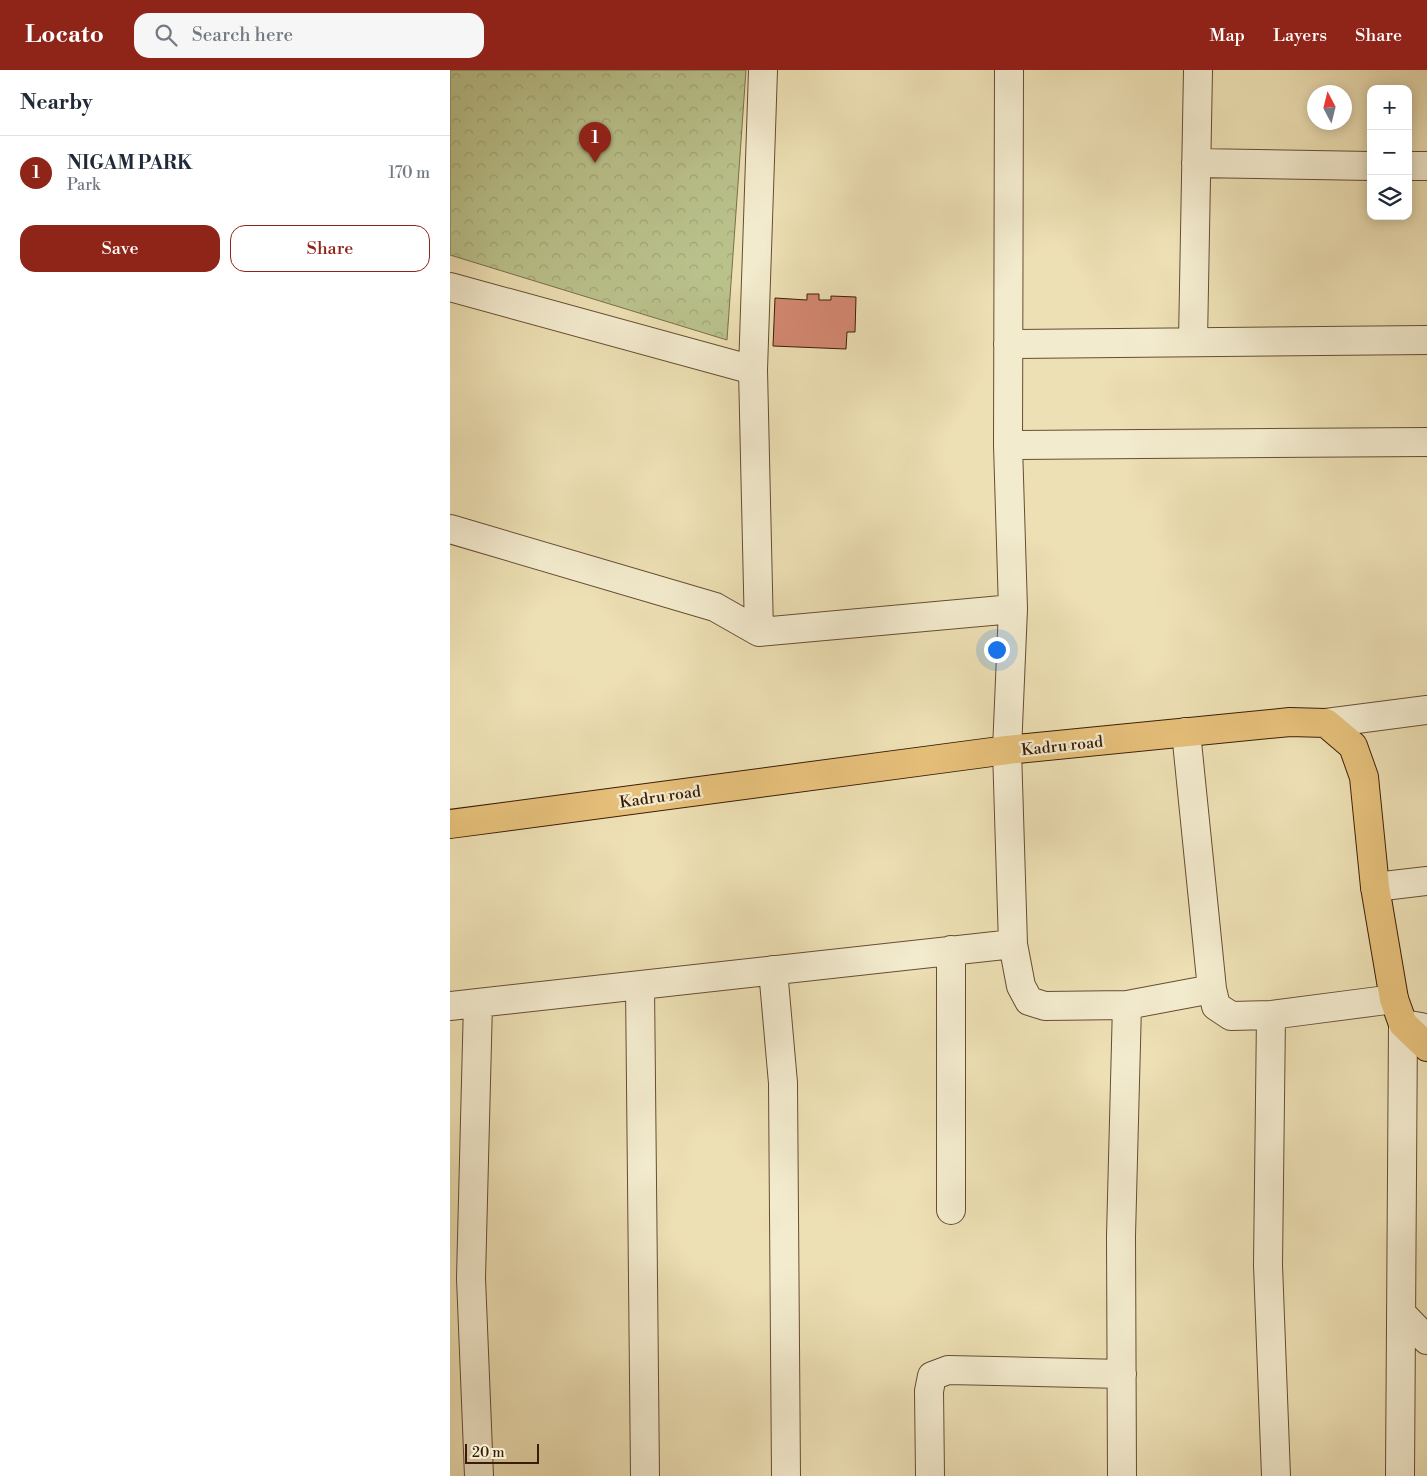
<!DOCTYPE html>
<meta charset="utf-8">
<style>
:root{--surface:#fff;--page:#f6f6f7;--text:#1f2937;--muted:#747a83;--line:#e0e1e3;--accent:#8f2418}
body{margin:0;font-family:"Libre Bodoni",serif;background:var(--page);color:var(--text)}
.controls{position:absolute;right:15px;top:15px;display:grid;overflow:hidden;border-radius:10px;box-shadow:0 2px 12px #0003}
.controls button{width:45px;height:45px;display:grid;place-items:center;padding:0;border:0;border-bottom:1px solid var(--line);background:var(--surface);color:var(--text);font:25px sans-serif}
.compass{position:absolute;left:857px;top:15px;width:45px;height:45px;border-radius:50%;background:var(--surface);box-shadow:0 2px 12px #0003;rotate:353deg}
.scale{position:absolute;left:15px;bottom:12px;width:74px;box-sizing:border-box;padding-left:5px;border:2px solid #3a1c08;border-top:0;font-size:14px;line-height:18px;white-space:nowrap;color:#3a1c08;-webkit-text-stroke:4px #f3ebce;paint-order:stroke}
.you{position:absolute;left:546px;top:579px;width:18px;height:18px;margin:-12px;border:4px solid #fff;border-radius:50%;background:#1a73e8;box-shadow:0 0 0 8px #1a73e833}
.badge{display:grid;place-items:center;width:32px;height:32px;border-radius:50%;background:var(--accent);color:#fff;font-size:16px;font-weight:700}
.pin{position:absolute;translate:-50% -41px;filter:drop-shadow(0 1px 2px #0008)}
.pin::after{content:'';position:absolute;top:26px;width:18px;height:15px;background:inherit;clip-path:polygon(0 0,100% 0,50% 100%)}
.list{margin:0;padding:0;list-style:none}
h2{display:flex;justify-content:space-between;align-items:center;height:65px;margin:0;padding:0 20px;font-size:21px}
h2 small{font-size:16px;font-weight:400;color:var(--muted)}
.list li{display:grid;grid-template-columns:32px 1fr auto;gap:15px;align-items:center;box-sizing:border-box;height:75px;padding:0 20px;border-top:1px solid var(--line)}
.list b{display:block;font-size:19px;white-space:nowrap}
.list p{margin:0;font-size:16px;white-space:nowrap;color:var(--muted)}
.list em{font-size:16px;font-style:normal;color:var(--muted)}
.actions{display:flex;gap:10px;padding:15px 20px}
.actions a{flex:1;padding:11px 0;border:1px solid var(--accent);border-radius:15px;text-align:center;font-size:18px;color:var(--accent)}
.actions .main{background:var(--accent);color:#fff}
.icon{flex:none;width:28px;height:28px;fill:none;stroke:currentColor;stroke-width:2;stroke-linecap:round;stroke-linejoin:round}
.map{position:relative;flex:none;width:977px;height:1406px;overflow:hidden}
header{display:flex;align-items:center;gap:30px;box-sizing:border-box;height:70px;padding:0 25px;background:var(--accent);color:#fff}
header strong{font-size:24px}
nav{display:flex;gap:28px;margin-inline-start:auto;font-size:18px}
.search{width:350px;height:45px;background:var(--page);display:flex;align-items:center;gap:12px;box-sizing:border-box;padding:0 18px;border-radius:15px;color:var(--muted);font-size:19px}
main{display:flex}
aside{flex:1;background:var(--surface)}
.map>svg:first-child{display:block}
.park{fill:url(#park-crowns);stroke:#7a6f4a}
.building{fill:#d48871;stroke:#3a1c08}
.lines{fill:none;stroke-linecap:round;stroke-linejoin:round}
.minor-casing{stroke:#674d33;stroke-width:30}
.major-casing{stroke:#3a1c08;stroke-width:30}
.minor{stroke:#f3ebce;stroke-width:28}
.major{stroke:#e6c07a;stroke-width:28}
.labels{text-anchor:middle;stroke-width:4.5;stroke-linejoin:round;paint-order:stroke}
.street-label{font-size:16px;fill:#3a1c08;stroke:#f3ebce}
</style>
<header>
<strong>Locato</strong>
<div class="search"><svg class="icon" aria-label="search" viewBox="0 0 24 24"><circle cx="10" cy="10" r="6"/><path d="M15 15l6 6"/></svg>Search here</div>
<nav><a>Map</a><a>Layers</a><a>Share</a></nav>
</header>
<main>
<aside>
<h2>Nearby<small></small></h2>
<ul class="list">
<li><span class="badge">1</span><div><b>NIGAM PARK</b><p>Park</p></div><em>170 m</em></li>
</ul>
<div class="actions"><a class="main">Save</a><a>Share</a></div>
</aside>
<div class="map">
<svg width="977" height="1406" viewBox="0 0 977 1406">
<defs>
<pattern id="park-crowns" width="20" height="18" patternUnits="userSpaceOnUse" patternTransform="scale(1.25)"><rect width="20" height="18" fill="#bac28c"/><path d="M2 6a3 3 0 1 1 6 0M12 15a3 3 0 1 1 6 0" fill="none" stroke="#a1a677"/></pattern>
</defs>
<rect width="100%" height="100%" fill="#ede0b4"/>
<filter id="stains"><feTurbulence type="fractalNoise" baseFrequency=".004" numOctaves="4"/><feColorMatrix values="0 0 0 0 .2 0 0 0 0 .09 0 0 0 0 .02 0 0 0 .5 -.17"/></filter>
<radialGradient id="worn" r=".72"><stop offset=".6" stop-color="#630" stop-opacity="0"/><stop offset="1" stop-color="#630" stop-opacity=".3"/></radialGradient>
<path class="park" d="M0,0H296L277,270L0,185Z"/>
<path class="building" d="M357,224H369V230H381V226L406,227L405,262H397L396,279L323,276L325,228L357,230Z"/>
<g class="lines">
<g class="minor-casing">
<path id="minor" d="M559,0L558,375L563,539L557,680L563,874L571,916L579,931L595,936L677,935L762,919
M746,93L921,96
M958,96H977
M0,217L303,300
M743,271L748,0
M558,274L977,270
M558,375L977,372
M0,459L265,537L309,562L563,539
M309,562L303,300L313,0
M876,653L977,640
M736,662L762,919L766,936L781,946L821,945L944,929
M925,817L977,811
M323,900L333,1013L336,1406
M190,915L195,1406
M28,933L21,1208L29,1406
M0,936L563,874
M821,945L818,1195L826,1406
M501,1140V880
M952,1244L977,1270
M480,1406L479,1321L482,1306L498,1300L672,1304
M672,1406L671,1166L677,935
M950,1406L953,954L971,957"/>
</g>
<g class="major-casing">
<path id="major" d="M0,754L557,680L840,652L876,653L903,676L914,707L925,817L944,929L953,954L977,977"/>
</g>
<use href="#minor" class="minor"/>
<use href="#major" class="major"/>
</g>
<g class="labels">
<g class="street-label">
<text transform="translate(612 675) rotate(-6)" y="6">Kadru road</text>
<text transform="translate(210 726) rotate(-8)" y="6">Kadru road</text>
</g>
</g>
<rect width="100%" height="100%" filter="url(#stains)"/>
<rect width="100%" height="100%" fill="url(#worn)"/>
</svg>
<div class="controls">
<button>+</button>
<button>−</button>
<button><svg class="icon" aria-label="layers" viewBox="0 0 24 24"><path d="M12 4l9 5-9 5-9-5zM3 14l9 5 9-5"/></svg></button>
</div>
<svg class="compass" viewBox="-18 -18 36 36"><path d="M0-13l5 13h-10z" fill="#e53935"/><path d="M0 13l5-13h-10z" fill="#747a83"/></svg>
<div class="scale">20 m</div>
<div class="you"></div>
<div class="pin badge" style="left:145px;top:93px">1</div>
</div>
</main>
